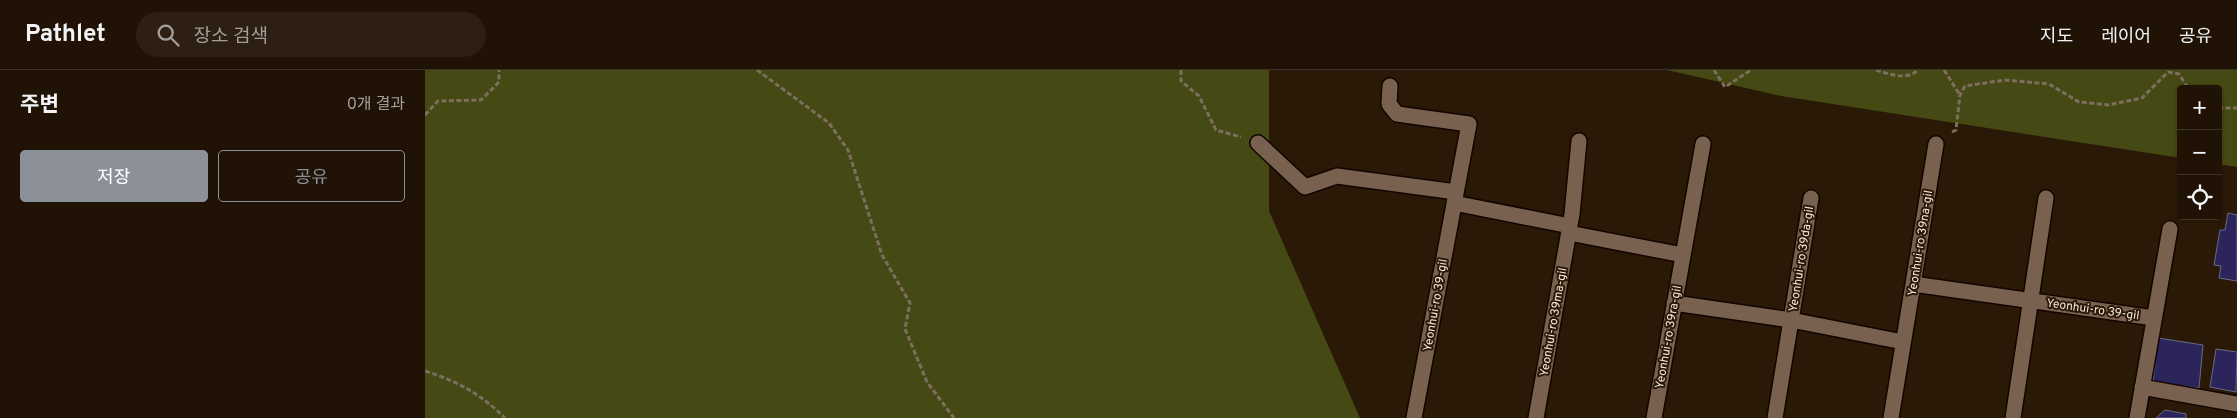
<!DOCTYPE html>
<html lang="ko">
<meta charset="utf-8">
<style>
:root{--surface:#201305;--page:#2d2013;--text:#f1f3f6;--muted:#a29e9a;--line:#3d3227;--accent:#8c9099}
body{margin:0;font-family:Overpass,"Noto Sans KR",sans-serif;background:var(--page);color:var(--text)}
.controls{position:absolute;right:15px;top:15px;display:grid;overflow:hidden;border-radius:5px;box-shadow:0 1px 4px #0004}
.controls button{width:45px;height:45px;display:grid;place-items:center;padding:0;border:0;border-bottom:1px solid var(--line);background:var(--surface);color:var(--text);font:25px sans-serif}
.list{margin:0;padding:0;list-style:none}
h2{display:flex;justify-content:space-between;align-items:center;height:65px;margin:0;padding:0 20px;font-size:21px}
h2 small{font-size:16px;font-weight:400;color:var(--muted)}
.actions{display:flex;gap:10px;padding:15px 20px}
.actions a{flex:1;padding:11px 0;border:1px solid var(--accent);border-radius:5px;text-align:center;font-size:18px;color:var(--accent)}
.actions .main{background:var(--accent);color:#fff}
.icon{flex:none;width:28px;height:28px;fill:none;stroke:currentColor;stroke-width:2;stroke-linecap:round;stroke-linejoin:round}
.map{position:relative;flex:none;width:1812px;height:348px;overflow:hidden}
header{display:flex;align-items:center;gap:30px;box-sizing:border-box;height:70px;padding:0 25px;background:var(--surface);border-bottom:1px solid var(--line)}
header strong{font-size:24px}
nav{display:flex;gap:28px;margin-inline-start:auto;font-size:18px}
.search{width:350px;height:45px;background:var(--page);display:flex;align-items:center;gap:12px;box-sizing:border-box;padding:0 18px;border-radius:28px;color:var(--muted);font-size:19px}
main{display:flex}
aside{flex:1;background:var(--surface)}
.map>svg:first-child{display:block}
.forest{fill:#454913}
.building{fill:#2b255b;stroke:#6a6a84}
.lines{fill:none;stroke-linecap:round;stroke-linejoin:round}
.street-casing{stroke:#130400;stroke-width:18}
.path{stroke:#7e6e5e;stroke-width:3;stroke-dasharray:5 2.5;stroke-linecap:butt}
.street{stroke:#78614e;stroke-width:15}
.labels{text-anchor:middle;stroke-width:4;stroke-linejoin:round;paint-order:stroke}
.street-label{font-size:12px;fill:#f5e8dd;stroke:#2b1907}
</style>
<header>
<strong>Pathlet</strong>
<div class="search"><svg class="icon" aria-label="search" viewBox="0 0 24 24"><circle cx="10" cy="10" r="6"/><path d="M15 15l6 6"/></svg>장소 검색</div>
<nav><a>지도</a><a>레이어</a><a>공유</a></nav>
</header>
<main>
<aside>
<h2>주변<small>0개 결과</small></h2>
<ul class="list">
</ul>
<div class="actions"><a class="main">저장</a><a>공유</a></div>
</aside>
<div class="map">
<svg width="1812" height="348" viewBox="0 0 1812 348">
<rect width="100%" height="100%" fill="#2b1907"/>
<path class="forest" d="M0,0H844V141L935,348H0Z
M1242,0H1812V97L1793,94V19H1756V88L1356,26Z"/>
<path class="building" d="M1803,143L1812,145V211L1794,208L1796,196L1789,195L1795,160H1800Z
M1733,268L1778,275L1774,318L1728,312Z
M1791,279L1812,282L1811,322L1785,317Z
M1740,340L1761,344V348H1731Z"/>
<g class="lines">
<g class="street-casing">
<path id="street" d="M965,16L964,34L972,44L1044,54L989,348
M833,73L880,117L912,106L1031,122
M1029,133L1145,156
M1144,163L1258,185
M1488,214L1729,248
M1249,233L1366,250L1478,272
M1717,317L1812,334
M1111,348L1147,144L1154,71
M1229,348L1278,74
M1350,348L1386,128
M1466,348L1511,74
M1588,348L1621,128
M1712,348L1745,159"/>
</g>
<path class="path" d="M332,0L404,53L423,80L457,185L485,233L480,259L502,312L529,348
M756,0V11L774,26L791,60L816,67
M1289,0L1300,17L1326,0
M1451,0C1464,4 1482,11 1493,0
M1519,0L1535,25
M1793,38H1812
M0,45L13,31L56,30L74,12V0
M1527,62L1531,60L1535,25L1540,16L1580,10L1624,14L1654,32L1683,35L1717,28L1743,2L1754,4L1764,19
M0,301C34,312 54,323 80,348"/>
<use href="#street" class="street"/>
</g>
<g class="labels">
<g class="street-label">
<text transform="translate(1495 173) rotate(-81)" y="4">Yeonhui-ro 39na-gil</text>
<text transform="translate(1376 189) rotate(-81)" y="4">Yeonhui-ro 39da-gil</text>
<text transform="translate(1010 235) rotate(-80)" y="4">Yeonhui-ro 39-gil</text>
<text transform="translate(1668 239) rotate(8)" y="4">Yeonhui-ro 39-gil</text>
<text transform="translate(1128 252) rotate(-80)" y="4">Yeonhui-ro 39ma-gil</text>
<text transform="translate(1243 267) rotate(-80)" y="4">Yeonhui-ro 39ra-gil</text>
</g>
</g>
</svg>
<div class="controls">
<button>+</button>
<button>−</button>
<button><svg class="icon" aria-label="locate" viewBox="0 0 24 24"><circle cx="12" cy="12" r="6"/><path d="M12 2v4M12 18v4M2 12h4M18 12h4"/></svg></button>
</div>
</div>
</main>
